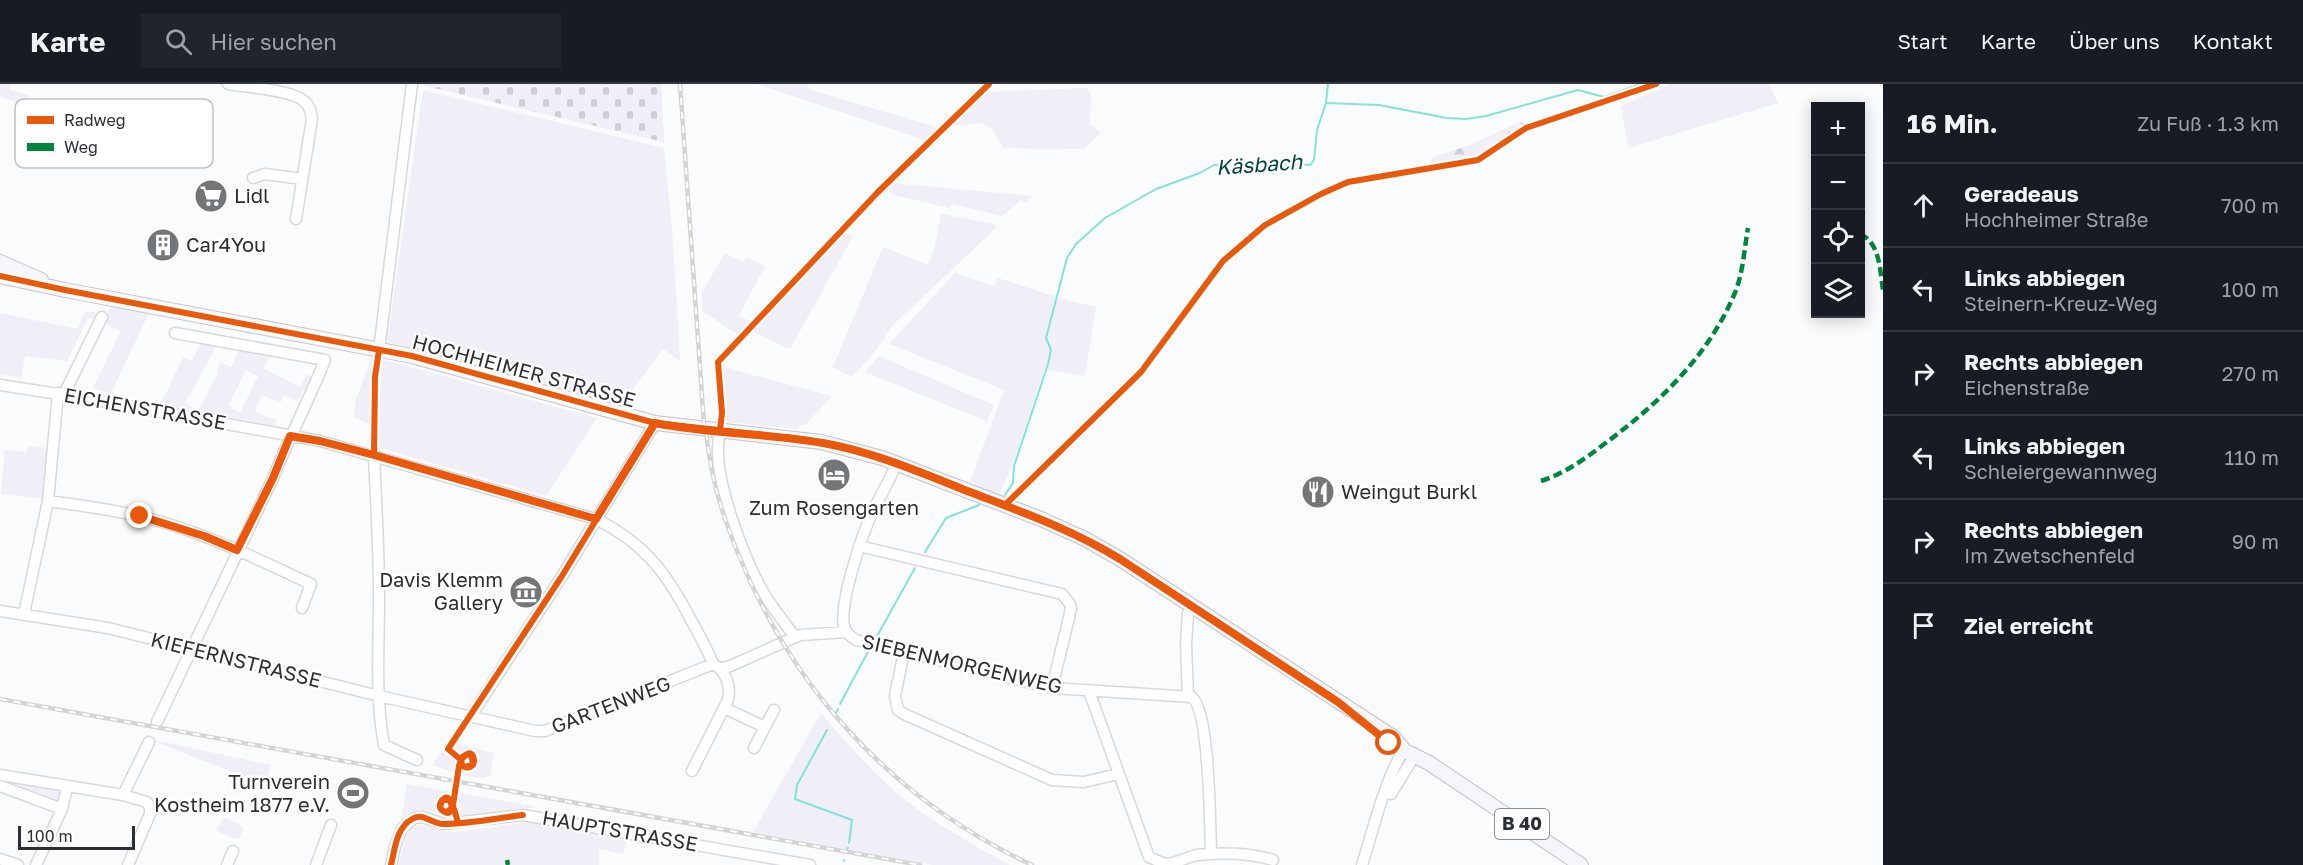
<!DOCTYPE html>
<html lang="de">
<meta charset="utf-8">
<style>
:root{--surface:#171b24;--page:#20242c;--text:#f1f3f6;--muted:#9ea1a6;--line:#363941}
body{margin:0;font-family:"Golos Text",sans-serif;background:var(--page);color:var(--text)}
.controls{position:absolute;right:18px;top:18px;display:grid;overflow:hidden;border-radius:0px;box-shadow:0 3px 15px #0003}
.controls button{width:54px;height:54px;display:grid;place-items:center;padding:0;border:0;border-bottom:2px solid var(--line);background:var(--surface);color:var(--text);font:30px sans-serif}
.scale{position:absolute;left:18px;bottom:15px;width:117px;box-sizing:border-box;padding-left:6px;border:3px solid #2b2f33;border-top:0;font-size:16px;line-height:21px;white-space:nowrap;color:#2b2f33;-webkit-text-stroke:4px #fff;paint-order:stroke}
.stop{position:absolute;width:18px;height:18px;margin:-14px;border:4px solid #ea580c;border-radius:50%;background:#fff}
.stop.end{background:#ea580c;border-color:#fff;box-shadow:0 2px 6px #0008}
.list{margin:0;padding:0;list-style:none}
h2{display:flex;justify-content:space-between;align-items:center;height:78px;margin:0;padding:0 24px;font-size:26px}
h2 small{font-size:20px;font-weight:400;color:var(--muted)}
.list li{display:grid;grid-template-columns:39px 1fr auto;gap:18px;align-items:center;box-sizing:border-box;height:84px;padding:0 24px;border-top:2px solid var(--line)}
.list b{display:block;font-size:22px;white-space:nowrap}
.list p{margin:0;font-size:20px;white-space:nowrap;color:var(--muted)}
.list em{font-size:20px;font-style:normal;color:var(--muted)}
.icon{flex:none;width:33px;height:33px;fill:none;stroke:currentColor;stroke-width:2;stroke-linecap:round;stroke-linejoin:round}
.map{position:relative;flex:none;width:1883px;height:781px;overflow:hidden}
header{display:flex;align-items:center;gap:36px;box-sizing:border-box;height:84px;padding:0 30px;background:var(--surface);border-bottom:2px solid var(--line)}
header strong{font-size:28px}
nav{display:flex;gap:33px;margin-inline-start:auto;font-size:21px}
.search{width:420px;height:54px;background:var(--page);display:flex;align-items:center;gap:15px;box-sizing:border-box;padding:0 21px;border-radius:0px;color:var(--muted);font-size:22px}
main{display:flex}
aside{flex:1;background:var(--surface)}
.map>svg:first-child{display:block}
.green{fill:#f0eef7;fill-rule:evenodd}
.forest{fill:url(#forest-firs)}
.cemetery{fill:url(#cemetery-stones)}
.lines{fill:none;stroke-linecap:round;stroke-linejoin:round}
.stream{stroke:#82e3d9;stroke-width:2}
.minor-casing{stroke:#d6d9db;stroke-width:13}
.major-casing{stroke:#c2c5cc;stroke-width:16}
.minor{stroke:#fefeff;stroke-width:10}
.major{stroke:#f4f6f9;stroke-width:14}
.rail-casing{stroke:#d4d4d4;stroke-width:4.5}
.rail{stroke:#fff;stroke-width:2;stroke-dasharray:7;stroke-linecap:butt}
.quiet{stroke:#00873e;stroke-width:4.5;stroke-dasharray:9 4.5;stroke-linecap:butt}
.cycleway-casing{stroke:#fff;stroke-width:10}
.cycleway{stroke:#e8590c;stroke-width:6}
.route{stroke:#ea580c;stroke-width:8}
.labels{text-anchor:middle;stroke-width:5;stroke-linejoin:round;paint-order:stroke}
.shield{fill:#fff;stroke:#6b6d70;stroke-width:1.5}
.shield-label{font-size:18px;font-weight:bold;fill:#2b2f33}
.poi-label{font-size:20px;fill:#2b2f33;stroke:#fff;text-anchor:start}
.street-label{font-size:20px;fill:#2b2f33;stroke:#fff}
.water-label{font-size:21px;font-style:italic;fill:#04453f;stroke:#fff}
.key{fill:#fff;stroke:#bfc1c2;stroke-width:1.5}
.key-label{font-size:16px;fill:#2b2f33}
</style>
<header>
<strong>Karte</strong>
<div class="search"><svg class="icon" aria-label="search" viewBox="0 0 24 24"><circle cx="10" cy="10" r="6"/><path d="M15 15l6 6"/></svg>Hier suchen</div>
<nav><a>Start</a><a>Karte</a><a>Über uns</a><a>Kontakt</a></nav>
</header>
<main>
<div class="map">
<svg width="1883" height="781" viewBox="0 0 1883 781">
<defs>
<pattern id="forest-firs" width="22" height="20" patternUnits="userSpaceOnUse" patternTransform="scale(1.5)"><rect width="22" height="20" fill="#f0eef7"/><path d="M5 1l3.5 6h-7zM16 11l3.5 6h-7z" fill="#ceccd4"/></pattern>
<pattern id="cemetery-stones" width="16" height="16" patternUnits="userSpaceOnUse" patternTransform="scale(1.5)"><rect width="16" height="16" fill="#f0eef7"/><path d="M2 7V4a2 2 0 0 1 4 0v3zM10 15v-3a2 2 0 0 1 4 0v3z" fill="#ceccd4"/></pattern>
</defs>
<rect width="100%" height="100%" fill="#fafbfc"/>
<path class="green" d="M0,0H11L10,6L29,11L26,21L0,13Z
M757,0H809L808,5L939,44L925,56Z
M1671,0H1769L1778,19L1628,64L1621,22Z
M1087,4L1091,11L1090,40L1101,49L1084,65L1003,64C990,41 988,35 961,42L956,39L987,8Z
M423,6L664,64L673,158L680,277L663,265L620,323L387,258Z
M890,99L1034,112L1025,119L1021,116L1002,132L952,120L949,124L894,111L887,106Z
M941,130L995,140L996,144L892,242L874,269L852,293L833,283L883,163L928,181L935,162Z
M844,150L853,152L790,265L753,248Z
M725,169L743,178L746,173L765,182L739,231L752,239L740,252L702,227V208Z
M955,189L994,202L998,194L1066,216L1096,223L1085,292L1044,285L1012,383L999,411L970,398L1004,306L889,260Z
M112,223L149,229L111,309L93,304L121,247L104,239L109,225Z
M85,227L98,229L95,235L88,234L67,277L25,272L21,294L0,290V229L78,245Z
M202,256L218,259L185,319L199,326L219,287L217,286L221,279L231,283L240,265L270,271L264,285L300,303L307,291L315,294L309,307L304,305L298,317L284,311L281,318L261,311L255,328L276,336L274,342L161,320L183,273L192,277ZM246,286L258,292L240,329L228,322Z
M372,272L385,276L597,334L546,412L367,360L370,340L354,334L356,315Z
M879,272L994,321L987,337L865,288Z
M723,283L832,312L807,339L795,345L726,338Z
M28,362L47,364L43,415L1,410L5,366L27,368Z
M821,629C847,659 873,690 904,715C937,741 974,761 1010,781H933L753,748Z
M146,654L270,681L266,702Z
M454,659L494,669L490,692C472,698 450,686 432,681L443,666L459,676L461,672Z
M0,691L67,703L62,725L0,702Z
M407,700L538,723L443,733C428,723 424,727 408,728L401,739Z
M224,734L240,740L243,745L239,754H234L219,748L217,745Z
M532,738L627,754L623,770L599,765V781H398L407,751L415,743L425,741L447,749Z"/>
<path class="forest" d="M1522,37L1523,42L1476,74L1433,81L1430,78L1434,73L1470,61Z"/>
<path class="cemetery" d="M417,0H661L664,58H663Z"/>
<g class="lines">
<path class="stream" d="M1326,18L1328,0
M1005,411L1013,399L1014,382L1048,280L1051,266L1046,254L1067,174L1076,160L1105,134L1156,105L1200,89L1214,81L1248,78L1310,81L1314,76L1317,46L1326,19L1379,21L1447,34L1466,35L1486,32L1578,6L1604,13L1641,0
M925,468L946,434L979,421
M876,554L915,484
M840,620L870,564
M836,629L838,625
M827,646L797,701L795,715L852,736L849,759
M847,765L848,764
M844,777V776"/>
<g class="minor-casing">
<path id="minor" d="M228,0C245,3 294,6 305,18C310,22 311,29 312,35L296,135
M253,94L265,90L302,95
M379,266L412,0
M0,301L90,315L320,357L596,435C644,459 666,488 690,534C698,549 707,564 713,580C726,586 731,602 728,616L692,687
M64,310L102,233
M720,346C719,352 718,359 718,365C717,403 745,478 765,511C773,525 785,539 795,553
M374,371C376,418 379,466 379,513C379,562 375,613 384,661L417,676
M897,379C890,396 880,412 872,429C862,451 839,520 844,542C846,549 851,553 856,556L1052,604L1192,613C1210,628 1210,742 1211,770
M48,417C78,421 109,425 139,432C200,446 255,474 311,500L302,524
M859,462L1062,510L1070,520L1071,525L1052,604
M0,527L108,544L379,612L535,647H545L713,580
M24,530L48,417L58,309
M904,568L895,612L898,626L904,630L1052,696L1084,698L1118,690
M721,584L728,583L800,551L847,548
M1089,607L1149,773L1165,780C1176,780 1186,773 1197,771C1221,768 1250,769 1273,776
M1188,612L1186,561L1188,529
M724,624L765,643
M471,632L562,492L655,339
M157,638L273,394C289,354 309,316 325,276L175,249
M754,664L774,626
M0,691L123,711L147,718L150,724V730L128,781
M0,702L62,725
M1391,710L1415,671
M123,711L149,658
M0,775L18,781
M36,781L62,725L67,703
M227,781L233,767
M316,781L331,741
M391,781L395,762L402,745L414,734L423,733L443,740L523,731L810,781
M1362,781C1372,749 1386,692 1404,666"/>
</g>
<g class="major-casing">
<path id="major" d="M0,178L41,196
M0,192L65,206L412,272L655,339L821,358L882,374L1041,435L1085,455L1120,475L1393,653L1404,666
M1397,663L1429,679L1581,781"/>
</g>
<use href="#minor" class="minor"/>
<use href="#major" class="major"/>
<g class="rail-casing">
<path id="rail" d="M680,0L704,340C707,352 708,364 710,376C714,400 721,424 729,446C784,597 887,713 1032,781
M0,615L920,781"/>
</g>
<use href="#rail" class="rail"/>
<path class="quiet" d="M1860,150C1880,158 1880,187 1883,206
M1541,397C1566,389 1586,374 1607,358C1659,319 1708,272 1734,211C1743,191 1744,166 1748,144
M507,776L508,781"/>
<g class="cycleway-casing">
<path id="cycleway" d="M0,192L65,206L412,272L655,339L800,355L839,362L897,379L1005,421L1141,288L1223,177L1265,141L1321,110L1348,98L1478,76L1526,44L1656,0
M720,346L722,329L718,278L878,108L989,0
M374,371L375,293L379,266
M458,739C456,732 454,721 450,716H442L440,724C458,743 452,700 441,718C436,725 448,734 453,721L459,682C461,673 472,662 474,676C475,685 460,688 461,674L467,670L472,673L473,681L465,683C462,682 460,679 461,675H460L448,665L562,492L655,339
M391,781C395,765 396,744 412,735C423,728 432,740 443,740C470,740 497,734 523,731"/>
</g>
<use href="#cycleway" class="cycleway"/>
</g>
<g class="lines">
<path class="route" d="M140,432L204,452L237,466L273,394L290,352L320,357L374,371L596,435L655,339C710,350 768,349 823,359C874,368 922,389 970,408C1022,428 1073,446 1120,475L1338,618L1389,659"/>
</g>
<defs>
<g id="supermarket-disc" transform="scale(1.725)"><circle r="9.5" fill="#737679" stroke="#fff"/><path d="M-6-5.5h2.5l.6 2H6L4.5 2H-2.5L-4.4-4H-6ZM-1.5 3.2a1.3 1.3 0 1 0 .1 0ZM3 3.2a1.3 1.3 0 1 0 .1 0Z" fill="#fff"/></g>
<g id="building-disc" transform="scale(1.725)"><circle r="9.5" fill="#737679" stroke="#fff"/><path d="M-4-6H4V6H1V3H-1V6H-4ZM-2.5-4.3h1.7v1.8h-1.7ZM.8-4.3h1.7v1.8H.8ZM-2.5-1h1.7V.8h-1.7ZM.8-1h1.7V.8H.8Z" fill="#fff"/></g>
<g id="hotel-disc" transform="scale(1.725)"><circle r="9.5" fill="#737679" stroke="#fff"/><path d="M-6-4.5h1.5V1H6V5H4.5V3h-9V5H-6ZM-4 0a1.8 1.8 0 1 1 3.6 0ZM.5 0V-2.5h3Q6-2.5 6 0Z" fill="#fff"/></g>
<g id="restaurant-disc" transform="scale(1.725)"><circle r="9.5" fill="#737679" stroke="#fff"/><path d="M-5-6h1v4h1v-4h1v4h1v-4h1v5L-1.5 .5V6h-2V.5L-5-1ZM5-6V6H3V1.5H1.5Q1.5-4 5-6Z" fill="#fff"/></g>
<g id="museum-disc" transform="scale(1.725)"><circle r="9.5" fill="#737679" stroke="#fff"/><path d="M0-6L6-3V-2H-6V-3ZM-5-1h2V3h-2ZM-1-1h2V3h-2ZM3-1h2V3H3ZM-6 4H6V6H-6Z" fill="#fff"/></g>
<g id="stadium-disc" transform="scale(1.725)"><circle r="9.5" fill="#737679" stroke="#fff"/><path d="M0-5a6.5 5 0 1 0 0 10a6.5 5 0 1 0 0-10ZM-3.5-1.8h7v3.6h-7Z" fill="#fff"/></g>
</defs>
<g fill-rule="evenodd">
<use href="#supermarket-disc" x="211" y="112"/>
<use href="#building-disc" x="163" y="161"/>
<use href="#hotel-disc" x="834" y="391"/>
<use href="#restaurant-disc" x="1318" y="408"/>
<use href="#museum-disc" x="526" y="508"/>
<use href="#stadium-disc" x="353" y="709"/>
</g>
<g class="labels">
<rect class="shield" x="1495" y="725" width="54" height="30" rx="4.5"/>
<g class="shield-label">
<text x="1522" y="746">B 40</text>
</g>
<g class="poi-label">
<text x="234" y="119">Lidl</text>
<text x="186" y="168">Car4You</text>
<text x="1341" y="415">Weingut Burkl</text>
<text x="834" y="431" text-anchor="middle">Zum Rosengarten</text>
<text x="503" y="503" text-anchor="end">Davis Klemm<tspan x="503" dy="23">Gallery</tspan></text>
<text x="330" y="705" text-anchor="end">Turnverein<tspan x="330" dy="23">Kostheim 1877 e.V.</tspan></text>
</g>
<g class="street-label">
<text transform="translate(524 287) rotate(15)" y="7">HOCHHEIMER STRASSE</text>
<text transform="translate(145 325) rotate(10)" y="7">EICHENSTRASSE</text>
<text transform="translate(236 576) rotate(14)" y="7">KIEFERNSTRASSE</text>
<text transform="translate(962 580) rotate(13)" y="7">SIEBENMORGENWEG</text>
<text transform="translate(611 621) rotate(-21)" y="7">GARTENWEG</text>
<text transform="translate(620 747) rotate(10)" y="7">HAUPTSTRASSE</text>
</g>
<g class="water-label">
<text transform="translate(1259 81) rotate(-4)" y="7">Käsbach</text>
</g>
</g>
<rect x="15" y="15" width="198" height="69" rx="9" class="key"/>
<rect x="27" y="32" width="27" height="8" fill="#e8590c"/>
<rect x="27" y="59" width="27" height="8" fill="#00873e"/>
<g class="key-label">
<text x="64" y="42">Radweg</text>
<text x="64" y="69">Weg</text>
</g>
</svg>
<div class="controls">
<button>+</button>
<button>−</button>
<button><svg class="icon" aria-label="locate" viewBox="0 0 24 24"><circle cx="12" cy="12" r="6"/><path d="M12 2v4M12 18v4M2 12h4M18 12h4"/></svg></button>
<button><svg class="icon" aria-label="layers" viewBox="0 0 24 24"><path d="M12 4l9 5-9 5-9-5zM3 14l9 5 9-5"/></svg></button>
</div>
<div class="scale">100 m</div>
<div class="stop" style="left:1389px;top:659px"></div>
<div class="stop end" style="left:140px;top:432px"></div>
</div>
<aside>
<h2>16 Min.<small>Zu Fuß · 1.3 km</small></h2>
<ul class="list">
<li><svg class="icon" aria-label="ahead" viewBox="0 0 24 24"><path d="M12 20V5M6 11l6-6 6 6"/></svg><div><b>Geradeaus</b><p>Hochheimer Straße</p></div><em>700 m</em></li>
<li><svg class="icon" aria-label="left" viewBox="0 0 24 24"><path d="M17 20v-9H6M10 6l-5 5 5 5"/></svg><div><b>Links abbiegen</b><p>Steinern-Kreuz-Weg</p></div><em>100 m</em></li>
<li><svg class="icon" aria-label="right" viewBox="0 0 24 24"><path d="M7 20v-9h11M14 6l5 5-5 5"/></svg><div><b>Rechts abbiegen</b><p>Eichenstraße</p></div><em>270 m</em></li>
<li><svg class="icon" aria-label="left" viewBox="0 0 24 24"><path d="M17 20v-9H6M10 6l-5 5 5 5"/></svg><div><b>Links abbiegen</b><p>Schleiergewannweg</p></div><em>110 m</em></li>
<li><svg class="icon" aria-label="right" viewBox="0 0 24 24"><path d="M7 20v-9h11M14 6l5 5-5 5"/></svg><div><b>Rechts abbiegen</b><p>Im Zwetschenfeld</p></div><em>90 m</em></li>
<li><svg class="icon" aria-label="arrive" viewBox="0 0 24 24"><path d="M6 21V4h12l-3 4 3 4H6"/></svg><div><b>Ziel erreicht</b></div></li>
</ul>
</aside>
</main>
